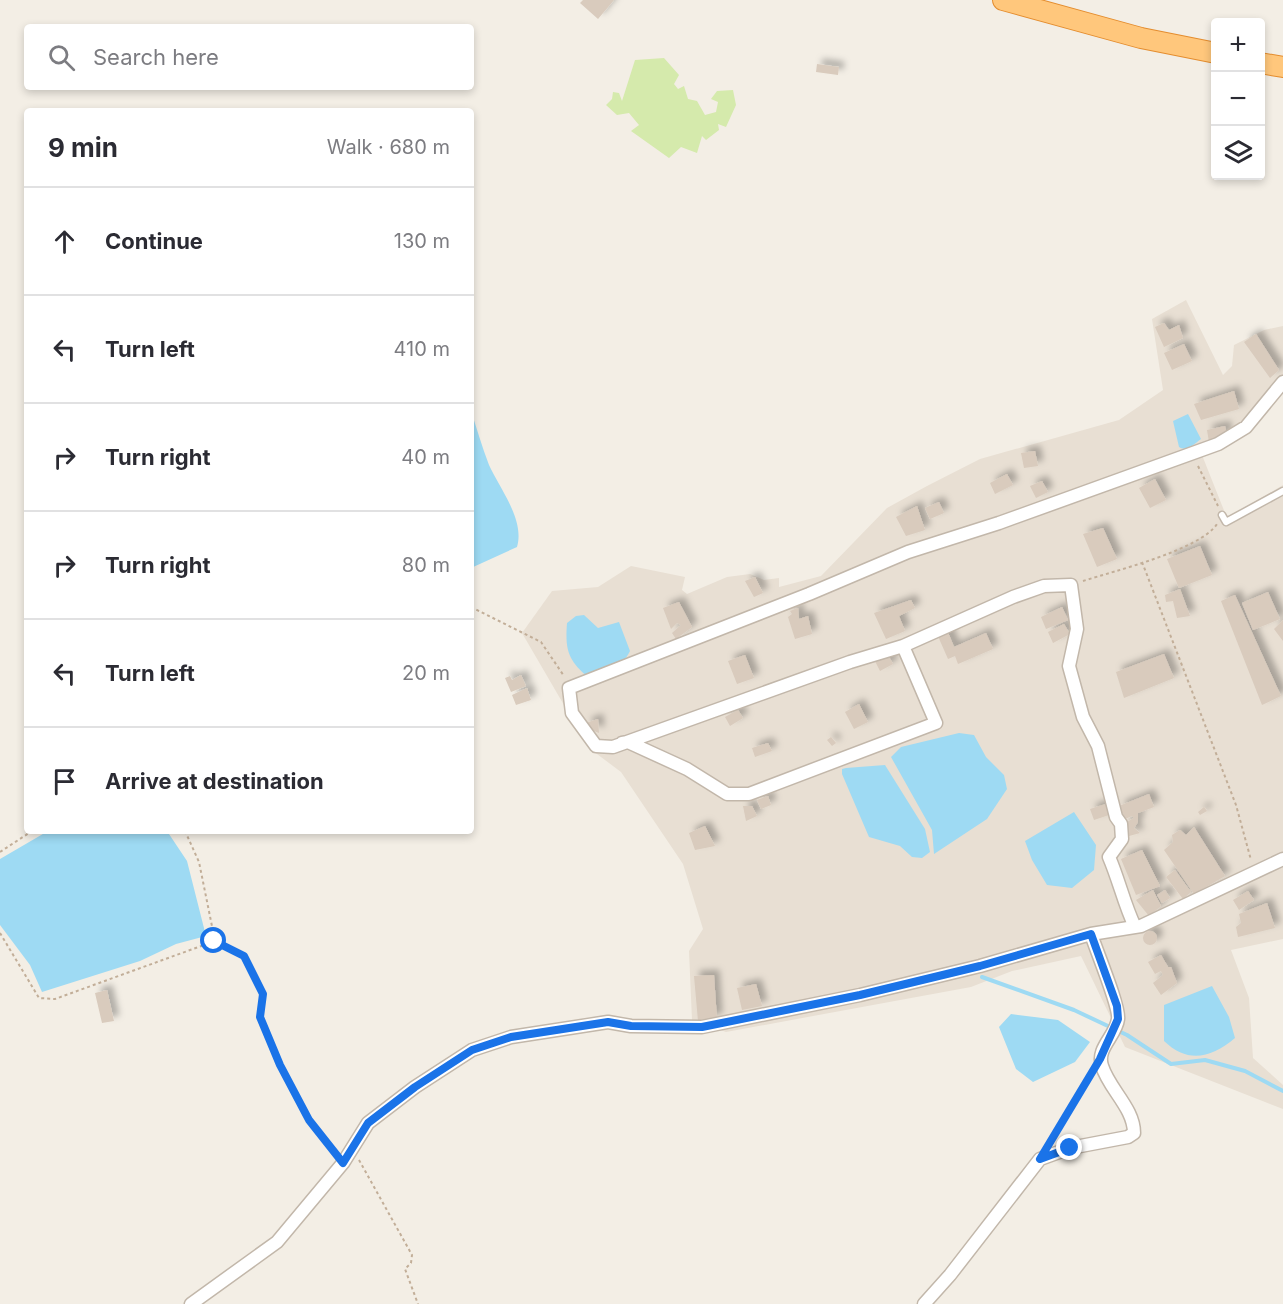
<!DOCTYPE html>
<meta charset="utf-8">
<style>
:root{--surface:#fff;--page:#f7f7f7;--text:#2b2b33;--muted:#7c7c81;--line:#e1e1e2}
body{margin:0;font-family:Inter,sans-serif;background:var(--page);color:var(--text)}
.controls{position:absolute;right:18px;top:18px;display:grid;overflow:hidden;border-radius:6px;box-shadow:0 3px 9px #0003}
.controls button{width:54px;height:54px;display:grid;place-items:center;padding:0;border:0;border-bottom:2px solid var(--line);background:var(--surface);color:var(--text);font:30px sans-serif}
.stop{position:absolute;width:18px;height:18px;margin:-14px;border:4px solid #1a73e8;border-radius:50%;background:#fff}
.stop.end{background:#1a73e8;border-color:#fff;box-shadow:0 2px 6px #0008}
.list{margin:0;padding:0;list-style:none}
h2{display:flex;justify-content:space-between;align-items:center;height:78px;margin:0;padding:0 24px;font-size:26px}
h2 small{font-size:20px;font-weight:400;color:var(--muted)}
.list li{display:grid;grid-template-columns:39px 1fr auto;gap:18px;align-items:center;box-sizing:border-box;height:108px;padding:0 24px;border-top:2px solid var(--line)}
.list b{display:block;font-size:22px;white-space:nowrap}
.list em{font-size:20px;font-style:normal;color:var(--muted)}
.icon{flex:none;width:33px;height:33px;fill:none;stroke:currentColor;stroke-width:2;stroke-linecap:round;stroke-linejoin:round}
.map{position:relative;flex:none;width:1283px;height:1304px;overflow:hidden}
.search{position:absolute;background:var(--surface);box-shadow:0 3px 9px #0003;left:24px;top:24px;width:450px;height:66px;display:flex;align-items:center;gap:15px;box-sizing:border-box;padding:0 21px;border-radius:6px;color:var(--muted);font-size:22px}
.panel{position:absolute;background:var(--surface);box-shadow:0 3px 9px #0003;left:24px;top:108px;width:450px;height:726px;border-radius:6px}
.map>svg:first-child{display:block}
.residential{fill:#e8dfd3}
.green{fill:#d5eaac}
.water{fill:#9edaf3}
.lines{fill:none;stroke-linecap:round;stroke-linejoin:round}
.stream{stroke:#9edaf3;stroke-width:4}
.building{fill:#d9cbbd;filter:url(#shadow)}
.service-casing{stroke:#c2b7aa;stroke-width:9}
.minor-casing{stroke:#c2b7aa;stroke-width:15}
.trunk-casing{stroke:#e48d2f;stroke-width:22}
.path{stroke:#c2ae98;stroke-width:2;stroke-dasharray:3 3;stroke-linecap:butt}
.service{stroke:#fff;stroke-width:6}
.minor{stroke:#fff;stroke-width:12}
.trunk{stroke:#ffc77c;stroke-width:20}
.route{stroke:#1a73e8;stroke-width:8}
</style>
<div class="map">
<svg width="1283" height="1304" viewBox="0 0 1283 1304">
<defs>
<filter id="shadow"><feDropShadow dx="5.5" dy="-5.5" stdDeviation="3" flood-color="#0004"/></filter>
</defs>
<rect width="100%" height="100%" fill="#f3eee5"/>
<path class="residential" d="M1186,300L1223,375L1232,366L1234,345L1264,330L1283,326V390L1256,425L1231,442L1202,455L1227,518L1283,485V939L1231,950L1249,998L1253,1058L1283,1085V1109L1125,1047L1081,956L1012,971L971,987L726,1032L692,1020L689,951L703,929L683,864L621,772L589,748L522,633L552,591L598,587L631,566L685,577L682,590L687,594L727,577L750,574L764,580L779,578V587L821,576L887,508L927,486L980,459L1119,420L1163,390L1152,319Z"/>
<path class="green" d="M664,58L679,75L674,84L678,89L684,86L688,99L697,101L705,115L716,112L718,102L711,99L717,91L733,90L736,105L726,127L718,124L719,130L706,140L702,136L697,153L681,147L669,158L631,131L639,125L629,113L617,115L606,105L612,99L613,92L619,93L622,101L635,60Z"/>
<path class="water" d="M471,411C477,429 482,447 489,465C500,489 525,520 517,547L471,568Z
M1188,414L1201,439C1194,444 1187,452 1179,447L1173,421Z
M584,615L598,628L619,622L630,651C623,667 604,671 588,677C568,660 565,650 567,623L576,616Z
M959,733L974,735L986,757L1004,775L1007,789L987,819L934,854L932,830L891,757L901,747Z
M885,765L925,829L930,852L922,858L912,857L900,846L869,837L842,774V769L846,768Z
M1074,812L1096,845L1094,870L1072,888L1047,885L1032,860L1025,841Z
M48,831H167L187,861L206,936L176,944L140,961L42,992L30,965L0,925V859Z
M1212,986L1229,1017L1235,1038C1211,1058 1188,1064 1164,1041V1005Z
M1011,1014L1058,1020L1090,1042L1075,1062L1033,1082L1016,1069L999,1027Z"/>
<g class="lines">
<path class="stream" d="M982,977L1074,1010L1127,1035L1171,1064L1205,1060L1245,1071L1283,1091"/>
</g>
<path class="building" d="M583,0H614L598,19L580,3Z
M817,64L839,67L838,75L816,72Z
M1164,323L1169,330L1179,325L1183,338L1164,347L1155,327Z
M1256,334L1279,370L1270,378L1244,342Z
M1184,344L1192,361L1172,370L1164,353Z
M1234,391L1239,409L1201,420L1194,404Z
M1225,426L1227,435L1209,442L1207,430Z
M1035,451L1038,466L1024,468L1021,453Z
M1007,474L1013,485L995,494L990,483Z
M1155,479L1166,500L1150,508L1139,488Z
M1042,481L1048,492L1036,498L1030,486Z
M939,502L944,513L930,519L925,508Z
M917,506L925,530L906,536L896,517Z
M1103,528L1117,559L1097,567L1083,534Z
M1200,546L1212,575L1179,588L1167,559Z
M755,577L763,593L754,597L745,581Z
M1180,589L1190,616L1177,618L1173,601L1166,602L1165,595Z
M1268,592L1280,619L1253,630L1242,603Z
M1235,595L1281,696L1262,705L1221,601Z
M911,600L915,608L899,616L905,631L886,639L874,613Z
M679,602L692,627L676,639L672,633L681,625L677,623L671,629L663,608Z
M1062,607L1068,620L1046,629L1041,617Z
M798,608L799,619L808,616L812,634L795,639L788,617L792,614L790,611Z
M1283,620V641L1274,629Z
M1064,624L1070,634L1053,643L1048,632Z
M947,630L954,647L986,633L993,649L958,664L955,656L948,659L937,634Z
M1164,654L1174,678L1124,698L1116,672Z
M745,655L754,678L737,684L728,661Z
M888,655L893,664L880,671L875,661Z
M521,675L526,686L511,692L505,678L510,676L512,680Z
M527,688L531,700L516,705L512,695Z
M859,704L868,722L854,729L845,712Z
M738,710L743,718L730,726L725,717Z
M598,719L599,733L587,728L586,723Z
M831,737L836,743L832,746L827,740Z
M768,743L772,751L755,757L752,748Z
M1149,794L1154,807L1138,813V822L1134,828L1140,833L1129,836L1125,823L1134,818L1132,816L1125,819L1119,806Z
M768,796L771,805L761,809L757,800Z
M1109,803L1112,814L1094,820L1090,809Z
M743,806H752L757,816L746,821Z
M1204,807L1207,811L1200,815L1198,812Z
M705,826L715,846L695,850L689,833Z
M1194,827L1225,876L1194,894L1164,850L1173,842L1172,835L1180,830L1186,835Z
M1142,850L1160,886L1136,895L1121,859Z
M1175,870L1191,892L1183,899L1166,877Z
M1153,890L1161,906L1149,916L1136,900Z
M1165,890L1170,898L1162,903L1157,895Z
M1248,891L1254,900L1239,910L1233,900Z
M1267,903L1275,928L1238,937L1236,927L1241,923L1239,914Z
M1143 938a7 7 0 1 1 14 0a7 7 0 1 1-14 0Z
M1161,955L1168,967H1171L1177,983L1161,995L1153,983L1163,975L1161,971L1155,974L1148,962Z
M714,975L717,1019L698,1021L694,976Z
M756,984L762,1006L742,1010L737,988Z
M107,990L114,1021L102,1023L95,993Z"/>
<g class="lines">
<g class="service-casing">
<path id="service" d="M1222,515L1226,522L1283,491"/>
</g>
<g class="minor-casing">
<path id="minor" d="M622,743L628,742L687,769L727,794H749L936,723L903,646
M1135,927C1124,904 1119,880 1109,857L1122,839L1121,824L1116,817L1098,746L1083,717L1069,666L1077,629L1071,585L1044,586L1013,597L903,646L850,662L613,747L596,746L572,713L569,688L809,594L908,552L999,523L1218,444L1246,427L1283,382
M191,1304L277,1242L343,1163L368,1123L415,1087L472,1050L511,1037L608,1022L631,1026L702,1027L860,995L980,966L1091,934L1141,926L1283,859
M924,1304L950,1275L1040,1159L1070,1148L1128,1137L1134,1133C1134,1108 1109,1089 1102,1066C1096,1048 1116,1036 1118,1019C1120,1007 1096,950 1091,934"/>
</g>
<g class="trunk-casing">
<path id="trunk" d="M1003,0L1141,38L1216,53
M1260,63L1283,67"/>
</g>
<path class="path" d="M1198,466L1218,506
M1142,562L1236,805L1251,860
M1083,581C1114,571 1200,550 1217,524
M471,607L541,642L564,676
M185,831L199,862L215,941
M0,852L32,831
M0,933L39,998L55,999L215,941L244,956L263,994L260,1017L280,1065L309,1120L334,1152
M1051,1141L1092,1074
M359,1160L412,1255L411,1263L405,1269L418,1304"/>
<use href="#service" class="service"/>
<use href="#minor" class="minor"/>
<use href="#trunk" class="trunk"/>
</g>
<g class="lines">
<path class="route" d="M214,941L244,956L263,994L260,1017L280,1065L309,1120L343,1163L368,1123L415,1087L472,1050L511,1037L608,1022L631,1026L702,1027L860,995L980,966L1091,934L1117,1006L1118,1019L1100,1059L1040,1159L1070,1148"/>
</g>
</svg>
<div class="controls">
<button>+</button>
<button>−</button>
<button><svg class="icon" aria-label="layers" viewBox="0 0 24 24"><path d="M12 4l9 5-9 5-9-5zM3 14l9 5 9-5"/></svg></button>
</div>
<div class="stop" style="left:214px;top:941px"></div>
<div class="stop end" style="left:1070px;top:1148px"></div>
<div class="search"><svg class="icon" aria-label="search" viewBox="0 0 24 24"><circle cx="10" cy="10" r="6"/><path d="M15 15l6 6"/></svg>Search here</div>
<section class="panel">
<h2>9 min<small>Walk · 680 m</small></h2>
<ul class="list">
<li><svg class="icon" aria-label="ahead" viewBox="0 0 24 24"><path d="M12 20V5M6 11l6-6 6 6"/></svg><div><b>Continue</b></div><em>130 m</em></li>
<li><svg class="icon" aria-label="left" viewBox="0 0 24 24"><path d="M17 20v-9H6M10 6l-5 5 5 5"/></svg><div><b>Turn left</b></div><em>410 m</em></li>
<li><svg class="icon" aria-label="right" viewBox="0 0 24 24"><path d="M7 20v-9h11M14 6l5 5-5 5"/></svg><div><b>Turn right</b></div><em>40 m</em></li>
<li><svg class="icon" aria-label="right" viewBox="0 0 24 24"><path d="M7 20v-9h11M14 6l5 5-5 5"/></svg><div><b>Turn right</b></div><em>80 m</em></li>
<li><svg class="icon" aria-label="left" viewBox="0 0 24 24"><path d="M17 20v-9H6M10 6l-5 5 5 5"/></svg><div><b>Turn left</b></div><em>20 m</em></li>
<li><svg class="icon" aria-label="arrive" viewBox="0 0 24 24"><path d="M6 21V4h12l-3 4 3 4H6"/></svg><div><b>Arrive at destination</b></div></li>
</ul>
</section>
</div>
